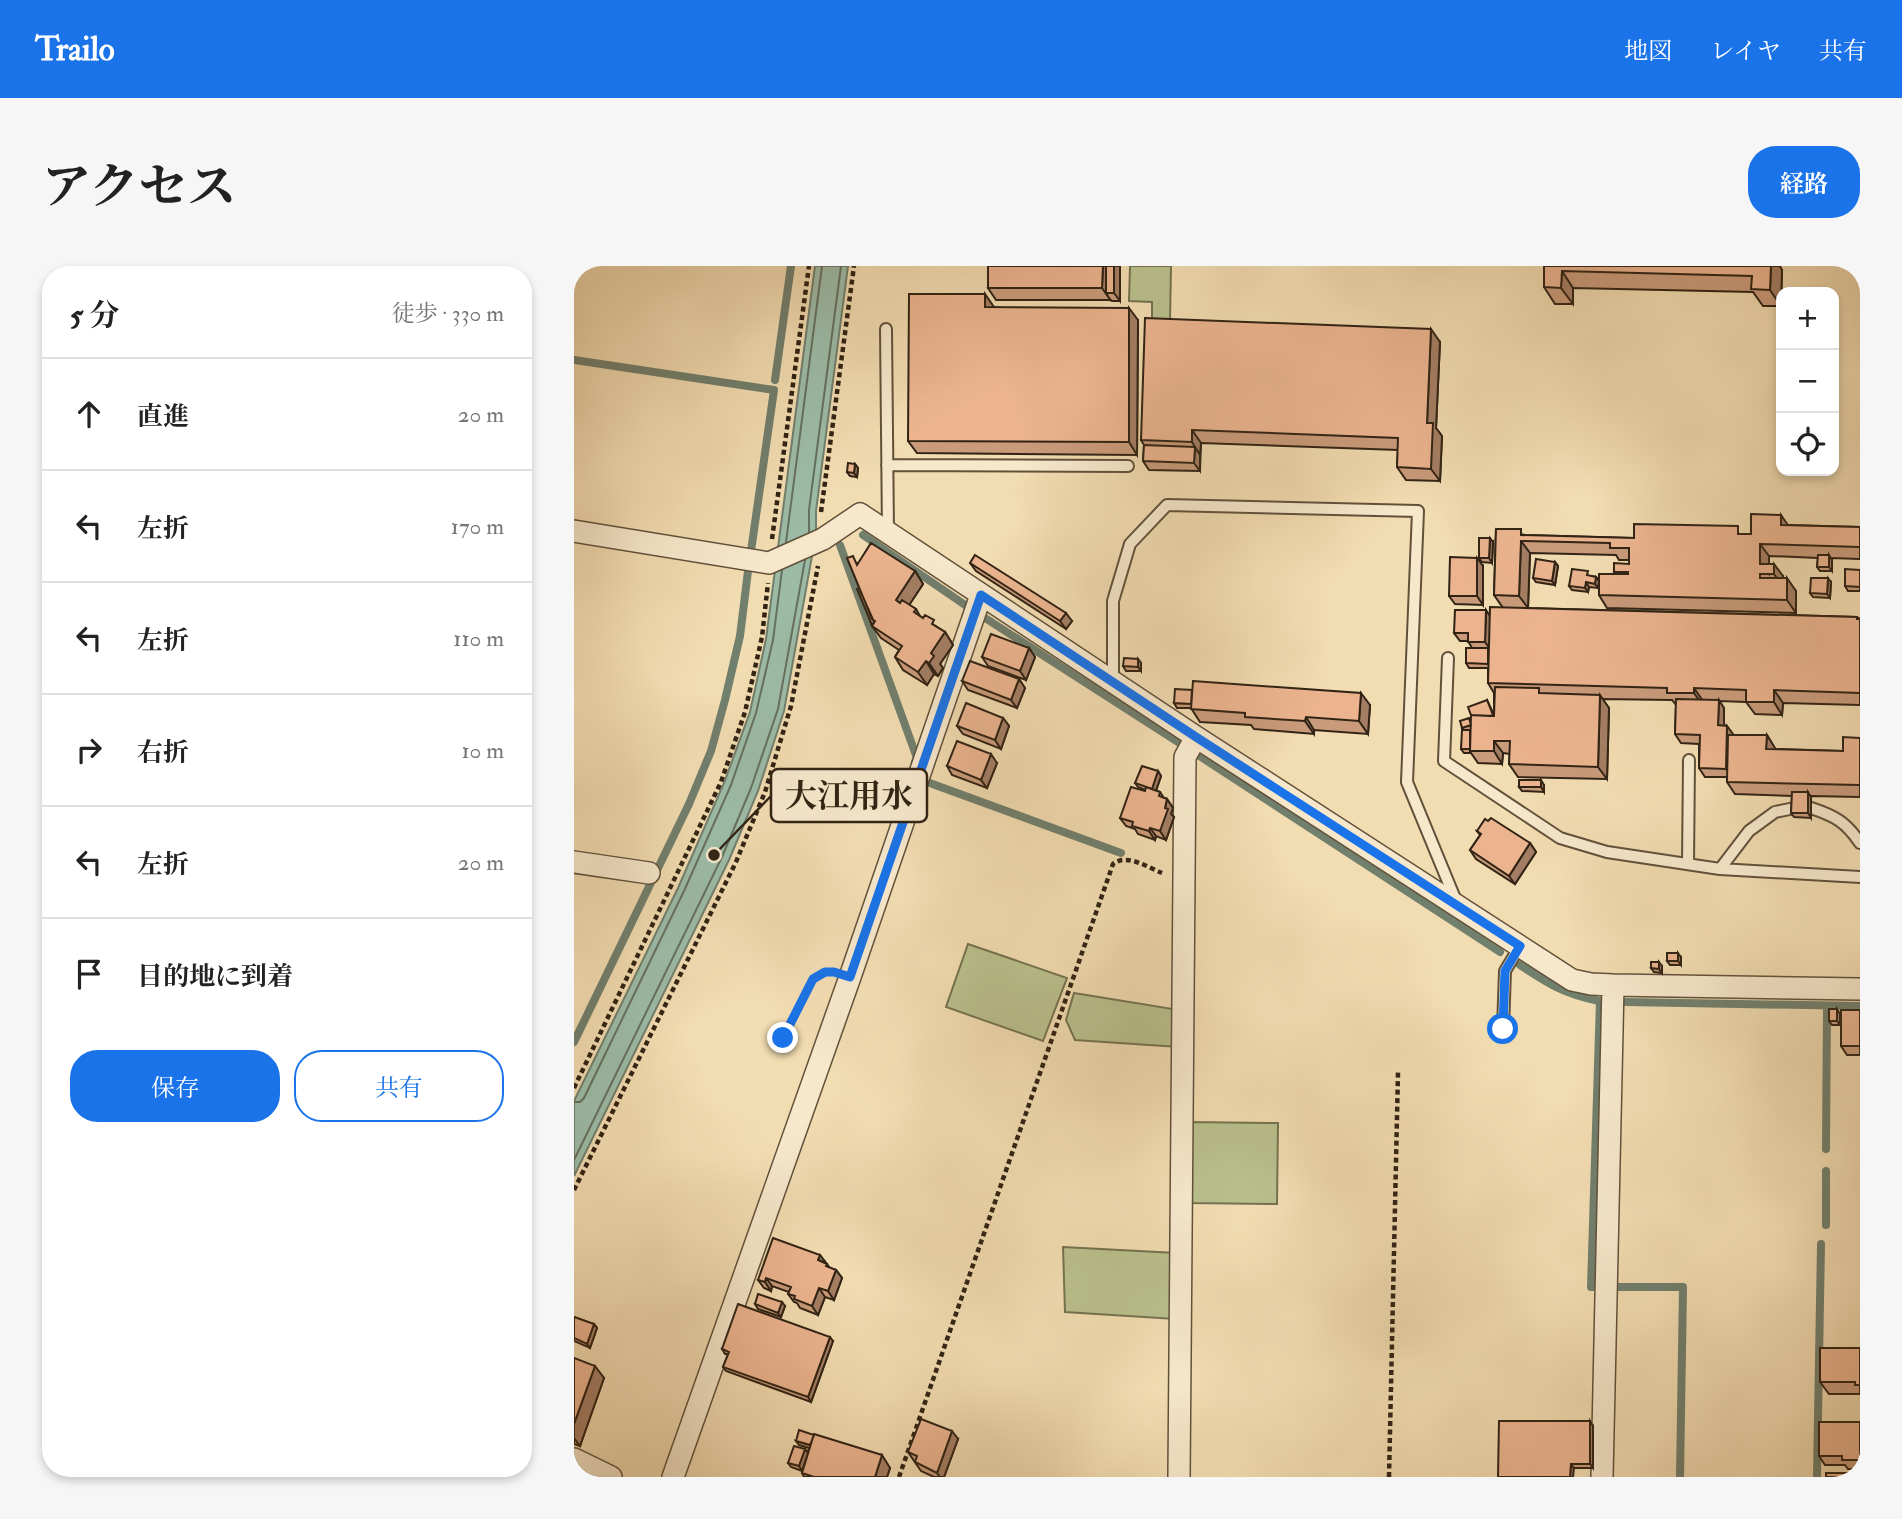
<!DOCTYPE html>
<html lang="ja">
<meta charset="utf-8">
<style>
:root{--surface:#fff;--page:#f6f6f6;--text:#222;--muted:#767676;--line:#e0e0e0;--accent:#1a73e8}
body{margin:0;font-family:"IM FELL Double Pica","Noto Serif JP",serif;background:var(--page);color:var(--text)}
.controls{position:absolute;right:21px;top:21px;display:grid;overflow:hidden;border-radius:14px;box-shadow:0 4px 10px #0003}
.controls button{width:63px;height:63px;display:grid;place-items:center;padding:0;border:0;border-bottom:2px solid var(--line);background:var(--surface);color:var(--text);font:35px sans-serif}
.stop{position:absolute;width:21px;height:21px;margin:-16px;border:5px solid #1a73e8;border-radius:50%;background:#fff}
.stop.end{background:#1a73e8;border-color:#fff;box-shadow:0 2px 7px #0008}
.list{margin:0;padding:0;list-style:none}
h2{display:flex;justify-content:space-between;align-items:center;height:91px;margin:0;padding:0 28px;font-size:30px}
h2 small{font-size:23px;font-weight:400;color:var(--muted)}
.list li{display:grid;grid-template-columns:46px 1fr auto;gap:21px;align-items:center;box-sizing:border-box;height:112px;padding:0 28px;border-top:2px solid var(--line)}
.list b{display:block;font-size:26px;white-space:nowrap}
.list em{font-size:23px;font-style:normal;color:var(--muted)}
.actions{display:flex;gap:14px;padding:21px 28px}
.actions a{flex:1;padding:16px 0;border:2px solid var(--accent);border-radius:28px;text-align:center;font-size:24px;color:var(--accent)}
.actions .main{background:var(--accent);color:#fff}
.icon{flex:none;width:38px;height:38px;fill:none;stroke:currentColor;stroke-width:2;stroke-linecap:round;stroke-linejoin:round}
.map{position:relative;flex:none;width:1286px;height:1211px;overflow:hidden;border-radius:28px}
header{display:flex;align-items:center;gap:42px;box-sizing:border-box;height:98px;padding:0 35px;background:var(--accent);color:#fff}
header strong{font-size:33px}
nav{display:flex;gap:38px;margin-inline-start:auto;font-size:24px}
.intro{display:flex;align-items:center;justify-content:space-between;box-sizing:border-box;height:168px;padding:0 42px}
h1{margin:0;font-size:49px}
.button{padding:18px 32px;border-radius:28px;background:var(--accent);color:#fff;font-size:24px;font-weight:700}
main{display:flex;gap:42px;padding:0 42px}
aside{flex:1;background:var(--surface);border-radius:28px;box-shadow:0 4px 10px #0003}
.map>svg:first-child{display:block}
.green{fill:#b9c08d;stroke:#757250;stroke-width:2}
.water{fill:#9cbca8;stroke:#717f6d;stroke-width:2}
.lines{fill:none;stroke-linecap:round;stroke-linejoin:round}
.shore{stroke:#66705e;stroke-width:2}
.stream{stroke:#717f6d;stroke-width:8}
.service-casing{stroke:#61513b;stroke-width:14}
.minor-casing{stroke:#61513b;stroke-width:24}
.path{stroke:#312314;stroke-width:4.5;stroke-dasharray:5 3.5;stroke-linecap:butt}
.service{stroke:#f7e8cc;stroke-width:10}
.minor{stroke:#f7e8cc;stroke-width:21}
.wall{fill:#ca9b7b;stroke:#312314;stroke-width:2}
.shaded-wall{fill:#a47e64;stroke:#312314;stroke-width:2}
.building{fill:#ebb48f;stroke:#312314;stroke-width:2}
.route{stroke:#1a73e8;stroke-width:9}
.leader{fill:none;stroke:#312314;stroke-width:2.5}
.callout-dot{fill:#312314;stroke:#f7e8cc;stroke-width:2.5}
.callout{fill:#f7e8cc;stroke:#312314;stroke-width:2.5}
.callout-label{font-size:32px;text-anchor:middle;font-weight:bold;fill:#312314}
</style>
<header>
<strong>Trailo</strong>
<nav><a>地図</a><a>レイヤ</a><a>共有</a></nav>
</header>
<div class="intro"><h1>アクセス</h1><a class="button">経路</a></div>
<main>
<aside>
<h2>5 分<small>徒歩 · 330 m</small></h2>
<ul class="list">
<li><svg class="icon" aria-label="ahead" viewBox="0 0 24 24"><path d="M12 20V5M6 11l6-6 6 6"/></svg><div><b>直進</b></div><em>20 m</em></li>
<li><svg class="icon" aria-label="left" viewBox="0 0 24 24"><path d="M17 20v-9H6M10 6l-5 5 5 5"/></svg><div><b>左折</b></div><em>170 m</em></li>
<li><svg class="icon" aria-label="left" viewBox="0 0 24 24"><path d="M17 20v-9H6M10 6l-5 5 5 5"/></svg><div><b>左折</b></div><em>110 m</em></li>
<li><svg class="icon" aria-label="right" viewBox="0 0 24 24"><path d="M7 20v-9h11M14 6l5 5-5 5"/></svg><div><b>右折</b></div><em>10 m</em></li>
<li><svg class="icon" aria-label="left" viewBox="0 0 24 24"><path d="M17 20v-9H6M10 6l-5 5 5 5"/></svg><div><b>左折</b></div><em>20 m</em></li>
<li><svg class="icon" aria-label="arrive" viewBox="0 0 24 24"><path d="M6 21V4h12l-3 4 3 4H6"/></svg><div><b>目的地に到着</b></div></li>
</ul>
<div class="actions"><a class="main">保存</a><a>共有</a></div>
</aside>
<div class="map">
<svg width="1286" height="1211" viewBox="0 0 1286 1211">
<rect width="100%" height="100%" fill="#f2dcb1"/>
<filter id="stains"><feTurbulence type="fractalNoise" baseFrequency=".00286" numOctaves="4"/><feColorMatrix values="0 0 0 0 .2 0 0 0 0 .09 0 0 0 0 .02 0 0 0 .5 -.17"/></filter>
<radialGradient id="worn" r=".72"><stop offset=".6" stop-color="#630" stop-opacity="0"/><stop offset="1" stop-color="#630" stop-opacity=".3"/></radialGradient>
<path class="green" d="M556,0H597L596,57H578V36L555,35Z
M394,678L493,712L469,775L372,741Z
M500,727L605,744L604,781L501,774L492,754Z
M614,856L704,857L703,938L614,937Z
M489,981L602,987L601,1053L491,1046Z"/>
<path class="water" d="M241,0H274L242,245V268L210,445L184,525L155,594L0,910V835L104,622L150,517L176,446L192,373Z"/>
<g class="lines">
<path class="shore" d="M235,266V244L267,0
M212,276L248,0
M0,836H6L10,832L110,625L157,519L182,447L199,374L208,304
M0,894L148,591L177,522L204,443L231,294"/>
<path class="stream" d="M0,94L200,124L177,285
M201,114L217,0
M289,269L394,341
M266,279L343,492L341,496
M408,350L607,478
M624,489L926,686
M353,516L547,587
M946,699C975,718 990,728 1025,735
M1052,736L1286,740
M0,776L115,538L137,485L151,434L166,370L174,305
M1252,883L1253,740
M1252,959V905
M1022,1021H1017L1026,735
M1040,1021H1109L1106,1211
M1243,1211L1247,978"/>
<g class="service-casing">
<path id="service" d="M312,63L314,267
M313,199L554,200
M874,392L870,495L986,572L1033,586L1146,603L1286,611
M539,415V335L556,278L593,239L844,245L833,516L882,635
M1237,542C1261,550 1272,556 1286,577
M1114,598L1115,494
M1146,603L1175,565L1201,546L1221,542
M929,763L931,705L946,680"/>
</g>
<g class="minor-casing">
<path id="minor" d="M0,265L195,297L249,273L286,248L622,471L998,714L1017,718L1039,719L1286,723
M0,596L75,607
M0,1193L37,1211
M99,1211L276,711L407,329
M605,1211L611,491L622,471
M1028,1211L1039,719"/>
</g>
<path class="path" d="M247,246L280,0
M198,273L235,0
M209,772L239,713L254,706
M0,822L147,516L171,446L188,371L194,317
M0,924L162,596L191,526L217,440L244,300
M325,1211L539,598C553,587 573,601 588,607
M815,1211L824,806"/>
<use href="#service" class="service"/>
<use href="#minor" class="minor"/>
</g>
<path class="wall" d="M546,0V35H538L537,34H422L414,22Z
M970,0L1208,4L1207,40H1189L1179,26L999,22V38H981L970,21Z
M420,41L564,54L563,189L343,187L334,175Z
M866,76L862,162L868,170L866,215L832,214L823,201L824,184L627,177L626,205L575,204L569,195L570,179L567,174Z
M281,198L284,202L283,211L276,210L273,206Z
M1214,259L1286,261V293L1257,292L1258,294V305H1246L1243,301L1244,292L1195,290V298L1209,310V312L1222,325V347L1033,342L1025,329L1041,308L1040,306L1055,298V294H1045L1042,289L956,287L954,342L1283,351L1286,353V439L1209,437L1208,449L1181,448L1172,436L1145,435L1150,442V459L1153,460L1159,469H1193L1201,483L1269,485L1286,472V531L1237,530V552L1220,551L1217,547L1218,530L1161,528L1153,516V511H1131L1125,502V478L1107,477L1101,468L1102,439L1098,434L1028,433L1035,442L1033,513L944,511L935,498L936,488L929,487L928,498L904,497L897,487H890L887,483L890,464L888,462L897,455L913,434L920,449V427L914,417V402H895L892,397L898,382L894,375H886L880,367L929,342L920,329L922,263L951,269L1060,272L1177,268Z
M919,276L918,297L908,296L905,292Z
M981,296L984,300L981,319L962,316L959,312Z
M284,297L341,305L349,318L335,339L342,343L346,350L371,366L379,379L366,398L369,402L364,410L360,408L353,419L329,404L321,391L325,384L307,372L298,360L285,322Z
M396,297L498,355L492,363L402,305Z
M909,300V339L881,338L875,330Z
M1286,304V325H1274L1271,320Z
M1017,310L1022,311L1025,315L1024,322L1015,321L1014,326L998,324L995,320Z
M1257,316L1256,332L1239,331L1236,327Z
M455,382L461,391L452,414L414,400L408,391Z
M564,393L567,397V405H552L549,400Z
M445,413L451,422L443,442L394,424L388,415Z
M600,437L796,439L794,468L740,464V468L680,463L677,459L626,456L617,442H603Z
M429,452L435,460L427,483L389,468L383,460Z
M423,497L413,522L378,509L373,500Z
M584,505L587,510L582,525L586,526L590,532L593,533L599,542L597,548L600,551L592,574L582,570L581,574L564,568L561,563L552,560L546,552L571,525V524L564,521L561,517Z
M970,519V526L948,525L945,521Z
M903,565L956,577L962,586L941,618L902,593L896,584L906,569Z
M1107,691V699H1096L1093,695Z
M1088,700V707L1080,706L1077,702Z
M1286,744V789H1273L1267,780Z
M1266,748V759H1258L1255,755Z
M246,989L256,1002L262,1004L268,1012L260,1034L251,1031L244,1049L226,1042L223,1037L220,1036L214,1028L215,1026L198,1020L197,1025L190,1022L184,1014Z
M181,1038L211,1040L207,1051L184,1043Z
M0,1051L20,1058L23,1062L16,1082L0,1075Z
M259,1075L237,1136L152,1105L149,1101L154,1088H151L148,1083Z
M1286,1082V1128H1255L1246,1116Z
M0,1092L30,1112L6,1180L0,1178Z
M1286,1156V1203H1274L1271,1199H1251L1245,1190Z
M1019,1160V1202H1000L924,1211Z
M384,1173L370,1211H360L347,1205L334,1186Z
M222,1175L316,1202L313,1211H230L228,1207L235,1182L225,1179Z
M231,1183L234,1187L228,1205L217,1201L214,1197Z"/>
<path class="shaded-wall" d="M529,0H537L532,27L537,35L528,22Z
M540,0H546V35L540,27Z
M1197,0H1206L1208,4L1207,40L1196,24Z
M988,5L999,22V38L987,22Z
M411,28L420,41V54L411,41Z
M555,42L564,54L563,189L555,176Z
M857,63L866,76L862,162L868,170L866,215L857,203L853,157Z
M618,164L627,177L626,189L618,176Z
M621,181L626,189V205L620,197Z
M281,198L284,202L283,211L280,207Z
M1207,249L1216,262L1207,259Z
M916,272L919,276L918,297L915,292Z
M947,275L956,287L954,342L945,330Z
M1186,278L1195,290V308L1186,298Z
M1255,289L1258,294V305L1255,301Z
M903,292L909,300V339L903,330Z
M981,296L984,300L981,319L978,315Z
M1200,298L1209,310V321L1200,308Z
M341,305L349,318L330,347L322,334Z
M1022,311L1025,315L1024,322L1021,318Z
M1213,312L1222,325V347L1213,334Z
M1254,312L1257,316L1256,332L1253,328Z
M1012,316L1015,321L1014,326L1011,322Z
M912,344L918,353L917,384L911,376Z
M492,347L498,355L492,363L486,355Z
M371,366L379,379L366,398L369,402L364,410L355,397L357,387Z
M455,382L461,391L452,414L446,405Z
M564,393L567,397V405L564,401Z
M352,395L360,408L353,419L344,406Z
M445,413L451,422L443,442L437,434Z
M1120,422L1129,435V440L1120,427Z
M1200,424L1209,437L1208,449L1200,436Z
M787,427L796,439L794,468L785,455Z
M1026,429L1035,442L1033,513L1024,501Z
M1145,434L1150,442V468L1144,459Z
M732,451L740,464V468L731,455Z
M429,452L435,460L427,483L421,474Z
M1153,460L1159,468L1158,511L1152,503Z
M1193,469L1201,482V495L1192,483Z
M920,475L929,487L928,498L920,485Z
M417,488L423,497L413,522L407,514Z
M584,505L587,510L581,527L578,523Z
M967,514L970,519V526L967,521Z
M1234,526L1237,531V552L1234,547Z
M593,533L599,542L597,548L600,551L592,574L586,565L591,542Z
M576,562L582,570L581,574L575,565Z
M956,577L962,586L941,618L935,610Z
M1104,687L1107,691V699L1104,695Z
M1085,696L1088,700V707L1085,703Z
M1263,743L1266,748V759L1263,755Z
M246,989L252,997L244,994Z
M262,1004L268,1012L260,1034L254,1025Z
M192,1012L198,1020L197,1025L191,1016Z
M245,1022L251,1031L244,1049L238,1040Z
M208,1036L211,1040L207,1051L204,1047Z
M20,1058L23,1062L16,1082L13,1078Z
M256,1071L259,1075L237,1136L234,1131Z
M21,1100L30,1112L6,1180L0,1172V1158Z
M1016,1155L1019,1160V1202L1016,1198Z
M378,1165L384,1173L370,1211H366L363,1207Z
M231,1183L234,1187L228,1205L225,1200Z
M308,1189L316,1202L313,1211H301Z
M997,1198L1000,1202L999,1211H996Z"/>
<path class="building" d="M414,0H529L528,22H414Z
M532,0H540V27H532Z
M970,0H1197L1196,24L1177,23L1178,10L988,5L987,22L970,21Z
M335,28H411V41L555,42V176L334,175Z
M571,52L857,63L853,157H859L857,203L823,201L824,172L618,164V176L567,174Z
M570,179L621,181L620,197L569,195Z
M274,197L281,198L280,207L273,206Z
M1177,248L1207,249V259L1286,261V281L1186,278V298H1200V308H1186V312H1213V334L1025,329V308H1054V306H1040V297L1055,298V282H1036V277L947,275L945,330L920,329L922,263H947V269L1060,272V258L1164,260V268H1177Z
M905,272H916L915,292H905Z
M297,277L341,305L322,334L326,337L328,334L342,343L340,346L349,352L351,349L360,354L358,358L371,366L357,387L360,390L355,397L352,395L344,406L321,391L328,380L298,360L301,355L298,353L273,292L279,290L283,299Z
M401,289L492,347L486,355L396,297Z
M1244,289H1255V301H1243Z
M876,291L903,292V330H875Z
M962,293L981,296L978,315L959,312Z
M998,303L1014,305L1013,309L1022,311L1021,318L1012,316L1011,322L995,320Z
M1271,303L1286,304V321L1271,320Z
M1237,312H1254L1253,328L1236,327Z
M285,322L300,356L298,359L283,323Z
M916,341L1283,351V353H1286V427L1200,424V436H1172V424L1120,422V427H1093V422L914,417Z
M881,344H912L911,376H894V367H880Z
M417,368L455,382L446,405L408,391Z
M892,382H914V398L892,397Z
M550,392L564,393V401L549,400Z
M396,395L445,413L437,434L388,415Z
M619,415L787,427L785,455L732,451L731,455L671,451V447L617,443Z
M921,421L965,422V427L1026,429L1024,501L935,498L936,475H920V485H896L897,449L920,450Z
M601,423L618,424L617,438L600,437Z
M1102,433L1145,434L1144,459L1153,460L1152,503L1125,502L1126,469L1101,468Z
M913,434L919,449L916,450L897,449L894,441Z
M392,437L429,452L421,474L383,460Z
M895,452L897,459L888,462L886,455Z
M888,464H896V483H887Z
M1154,469H1193L1192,483L1269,485V471L1286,472V519L1153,516Z
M383,475L417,488L407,514L373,500Z
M568,500L584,505L578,523L561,517Z
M945,514H967V521H945Z
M557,521L571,525L572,521L586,526L585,530L593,533L591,542L594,543L586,565L576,562L575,565L558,560L559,556L546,552Z
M1218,526H1234V547H1217Z
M917,552L956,577L935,610L896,584L907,568L903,565L911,553L914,555Z
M1093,687H1104V695H1093Z
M1077,696H1085V703L1077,702Z
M1255,743H1263V755H1255Z
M1267,744H1286V780H1267Z
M199,972L246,989L244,994L253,998L252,1000L262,1004L254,1025L245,1022L238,1040L220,1033L221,1030L214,1028L217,1021L192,1012L191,1016L184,1014Z
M184,1028L208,1036L204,1047L181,1038Z
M164,1038L256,1071L234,1131L149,1101L155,1086L148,1083Z
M0,1051L20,1058L13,1078L0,1072Z
M1246,1082H1286V1119H1281V1116H1246Z
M0,1092L21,1100L0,1158Z
M347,1153L378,1165L363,1207L341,1196L343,1190L334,1186Z
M925,1155H1016V1198H997L996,1211H924Z
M1245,1156H1286V1194H1268V1190H1245Z
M225,1164L240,1169L236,1179L222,1175Z
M240,1168L308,1189L301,1211H240L228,1207Z
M220,1180L231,1183L225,1200L214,1197Z
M1252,1207H1274V1211H1252Z"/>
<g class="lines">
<path class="route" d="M209,772L239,713L251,706H260L276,711L407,329L622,471L946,680L931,705L929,763"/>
</g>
<path class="leader" d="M140 589L197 530"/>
<circle class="callout-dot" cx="140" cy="589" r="7"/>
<rect class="callout" x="197" y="503" width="156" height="53" rx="7"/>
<g class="callout-label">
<text x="275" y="541">大江用水</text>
</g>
<rect width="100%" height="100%" filter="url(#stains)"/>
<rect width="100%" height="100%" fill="url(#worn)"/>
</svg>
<div class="controls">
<button>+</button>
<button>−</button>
<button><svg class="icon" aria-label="locate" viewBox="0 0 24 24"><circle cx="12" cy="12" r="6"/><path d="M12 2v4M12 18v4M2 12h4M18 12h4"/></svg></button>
</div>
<div class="stop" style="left:929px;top:763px"></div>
<div class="stop end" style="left:209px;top:772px"></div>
</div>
</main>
